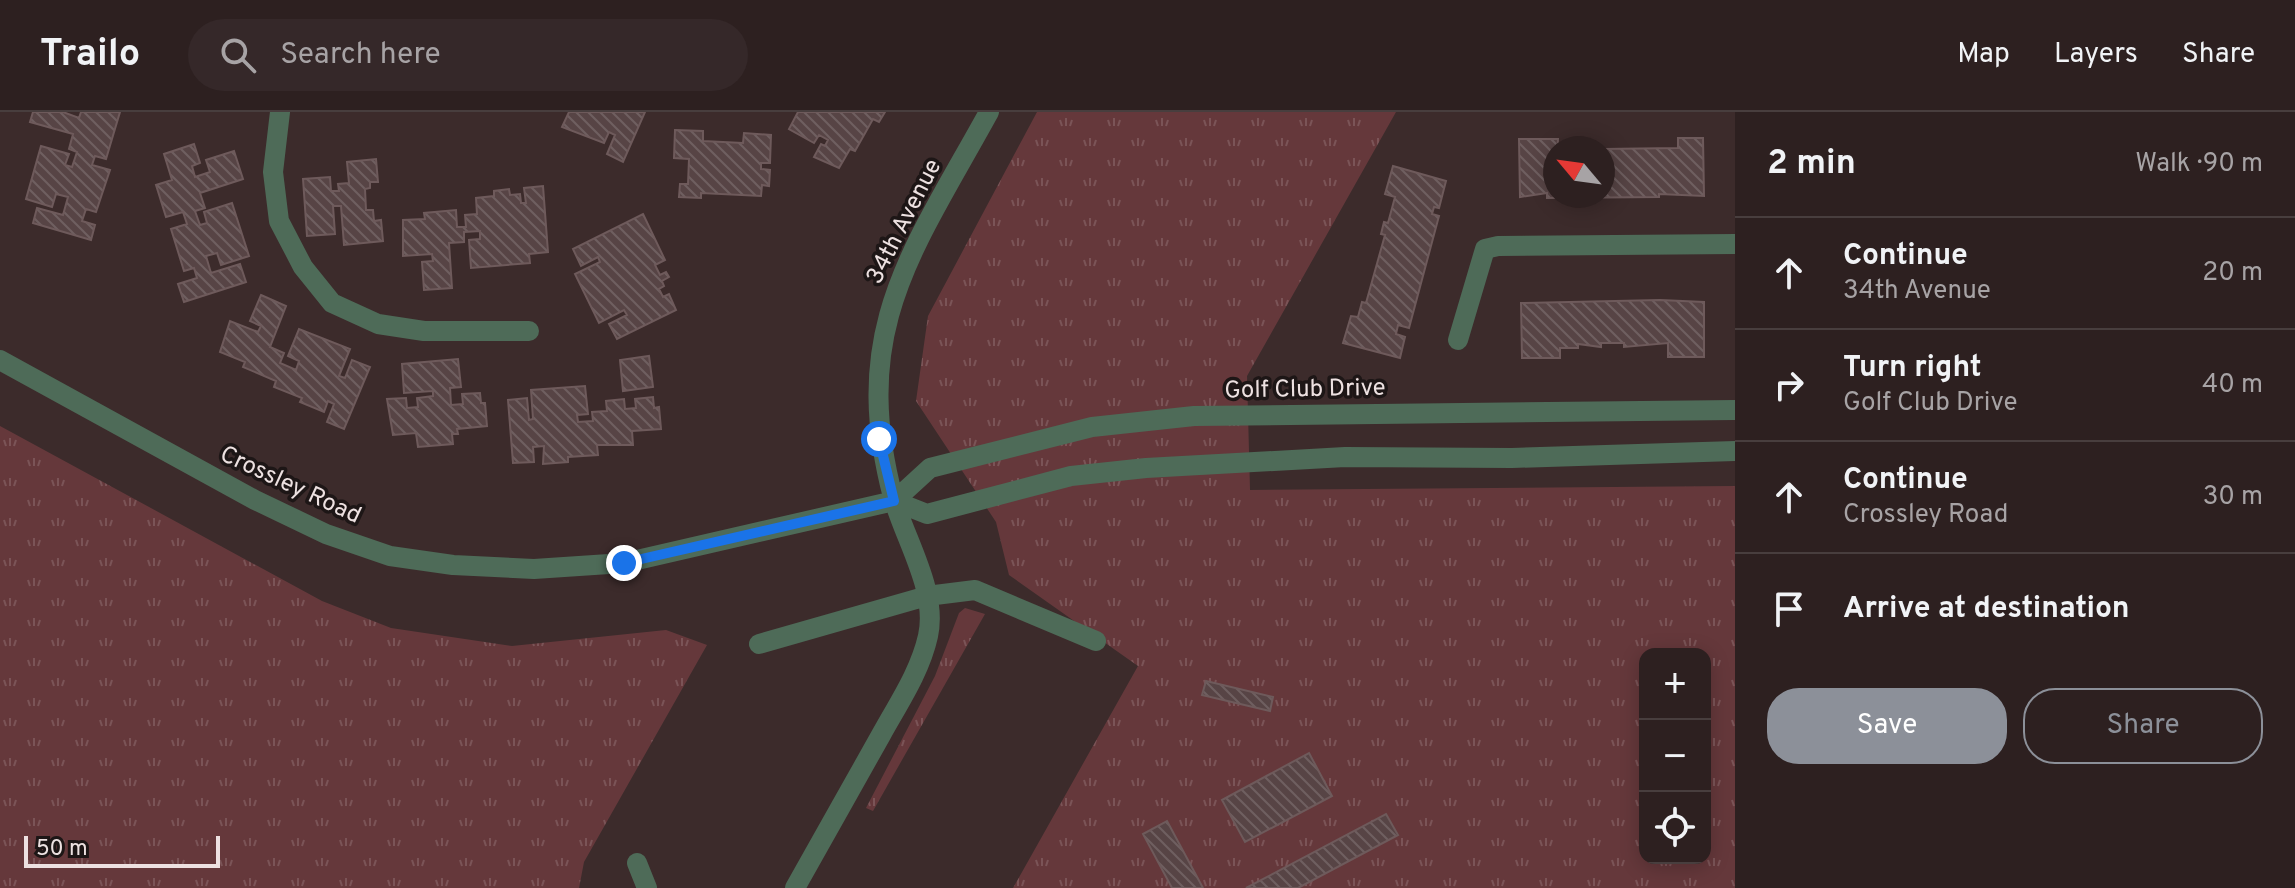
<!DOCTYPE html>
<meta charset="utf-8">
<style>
:root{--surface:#2d2020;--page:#352829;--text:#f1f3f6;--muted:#a7a3a5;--line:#483e3e;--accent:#8c9099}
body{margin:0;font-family:Overpass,sans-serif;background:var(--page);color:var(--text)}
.controls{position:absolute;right:24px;bottom:24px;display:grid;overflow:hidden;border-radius:16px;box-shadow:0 4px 20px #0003}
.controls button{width:72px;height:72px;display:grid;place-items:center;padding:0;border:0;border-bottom:2px solid var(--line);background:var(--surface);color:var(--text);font:40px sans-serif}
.compass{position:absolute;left:1543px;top:24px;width:72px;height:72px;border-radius:50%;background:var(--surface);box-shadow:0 4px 20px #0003;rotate:299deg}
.scale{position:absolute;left:24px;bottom:20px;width:196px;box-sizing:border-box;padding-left:8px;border:4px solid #ede1e1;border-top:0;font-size:22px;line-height:28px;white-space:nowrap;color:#ede1e1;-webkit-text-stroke:6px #1d1616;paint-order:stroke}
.stop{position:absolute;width:24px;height:24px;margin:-18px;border:6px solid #1a73e8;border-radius:50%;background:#fff}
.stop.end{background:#1a73e8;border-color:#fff;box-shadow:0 2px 8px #0008}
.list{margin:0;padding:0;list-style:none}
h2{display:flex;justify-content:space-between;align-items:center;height:104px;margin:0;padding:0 32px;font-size:34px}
h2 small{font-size:26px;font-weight:400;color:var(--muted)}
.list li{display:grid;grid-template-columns:52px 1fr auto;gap:24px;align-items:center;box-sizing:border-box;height:112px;padding:0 32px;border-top:2px solid var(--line)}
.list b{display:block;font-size:30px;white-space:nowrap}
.list p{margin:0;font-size:26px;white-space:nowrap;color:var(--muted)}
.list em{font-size:26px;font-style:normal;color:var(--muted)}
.actions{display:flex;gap:16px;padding:24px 32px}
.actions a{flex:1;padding:18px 0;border:2px solid var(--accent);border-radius:32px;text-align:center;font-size:28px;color:var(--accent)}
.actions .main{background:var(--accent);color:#fff}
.icon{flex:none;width:44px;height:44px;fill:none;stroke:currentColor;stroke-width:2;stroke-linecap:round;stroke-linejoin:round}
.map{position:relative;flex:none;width:1735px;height:776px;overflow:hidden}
header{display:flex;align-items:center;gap:48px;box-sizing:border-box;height:112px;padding:0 40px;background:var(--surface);border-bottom:2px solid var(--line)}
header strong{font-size:38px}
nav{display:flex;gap:44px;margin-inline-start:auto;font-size:28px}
.search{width:560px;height:72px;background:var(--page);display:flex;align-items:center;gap:20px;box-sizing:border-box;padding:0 28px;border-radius:44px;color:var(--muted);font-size:30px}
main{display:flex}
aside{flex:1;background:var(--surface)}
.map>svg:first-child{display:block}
.grass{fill:url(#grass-tufts);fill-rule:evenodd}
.building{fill:url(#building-back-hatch);stroke:#6e5a5b;stroke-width:2}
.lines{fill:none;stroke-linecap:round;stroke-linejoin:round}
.minor{stroke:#4e6b58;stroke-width:20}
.route{stroke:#1a73e8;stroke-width:10}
.labels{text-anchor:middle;stroke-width:7;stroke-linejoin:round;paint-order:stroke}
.street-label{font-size:24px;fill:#ede1e1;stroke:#1d1616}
</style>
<header>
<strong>Trailo</strong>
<div class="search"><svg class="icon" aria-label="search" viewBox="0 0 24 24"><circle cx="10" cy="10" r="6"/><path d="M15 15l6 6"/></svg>Search here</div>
<nav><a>Map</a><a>Layers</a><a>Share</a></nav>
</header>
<main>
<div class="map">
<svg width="1735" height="776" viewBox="0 0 1735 776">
<defs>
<pattern id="grass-tufts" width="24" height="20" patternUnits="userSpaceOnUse" patternTransform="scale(2)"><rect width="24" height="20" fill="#65383b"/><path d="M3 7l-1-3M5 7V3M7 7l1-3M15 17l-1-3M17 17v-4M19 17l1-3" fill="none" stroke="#7b5457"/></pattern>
<pattern id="building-back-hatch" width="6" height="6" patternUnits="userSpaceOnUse" patternTransform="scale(2)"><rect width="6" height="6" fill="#574445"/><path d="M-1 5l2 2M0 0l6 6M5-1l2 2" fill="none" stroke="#6f5f60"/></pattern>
</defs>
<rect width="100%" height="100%" fill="#3c2b2b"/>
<path class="grass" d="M1037,0H1396L1247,264L1250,378L1735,374V776H1013L1138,554L1009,463L996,410L916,289L928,204ZM1645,542H1705V746H1645Z
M0,314L322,489L391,516L512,534L666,518L707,533L584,750L579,776H0Z
M965,496L985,502L873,699L866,696L935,564L959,501Z"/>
<path class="building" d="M33,0H63L79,6L81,0H120L106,47L95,44L92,53L110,58L96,100L86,97L82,109L95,113L91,128L33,111L37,96L63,103L68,85L56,82L52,95L26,87L41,34L69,42L65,53L72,55L77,40L69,37L73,22L30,10Z
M569,0H645L623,50L607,42L615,23L609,20L604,31L562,15Z
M798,0H885L879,10L873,7L855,39L850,37L839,56L814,45L821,32L825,34L828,28L819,23L814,31L789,17Z
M675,18L703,19V29L743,31L744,21L771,23L770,51H761V57L770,58L769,74L762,73L761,84L701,81V86L679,85L680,72H688L689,47L674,46Z
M1678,26H1703L1704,84L1659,82V85L1547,86V81L1520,85L1519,27H1558L1555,84H1603V37L1678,36Z
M194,32L200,51L192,54L195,65L210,60L206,48L234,39L243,67L200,81L205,96L195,99L200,113L207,111L204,100L232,91L249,144L221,153L217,141L206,144L211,161L240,152L246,170L184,190L178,172L197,166L194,156L184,159L171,117L187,112L183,100L166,105L156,73L172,68L164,42Z
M376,47L378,70H370V76L365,77L366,98H373L374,109L381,108L383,129L344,133L341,94H333L335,122L307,124L303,67L330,65L331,79H339L338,72L349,71L347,50Z
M1393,54L1446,69L1439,96L1434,95L1432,102L1439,104L1409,216L1398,213L1396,222L1405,225L1400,246L1343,231L1351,204L1358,205L1362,190L1366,191L1385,123L1381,122L1384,110L1388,111L1395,85L1385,82Z
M543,74L548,140L529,142L530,151L471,156L469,128L480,127V119L464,120V130L449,131L452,176L424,178L422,150L433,149L432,142L403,144V108L425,107L424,101L456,98L457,115H466L465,103L477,102L476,86L494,84V79L509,77L510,83L520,82L521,91H526L524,76Z
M643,102L665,148L655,153L660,163L666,160L669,165L662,169L664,174L659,177L663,185L669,182L676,198L617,227L609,212L627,203L624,198L599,211L575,162L600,150L598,145L581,154L573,137Z
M261,183L286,194L270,235L284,241L280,251L296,258L299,249L288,244L299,217L350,237L339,264L345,266L352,248L370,255L344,317L327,310L334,292L328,289L324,300L300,290L302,286L274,275L276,269L243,255L245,250L220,240L230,209L258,220L261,214L250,209Z
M1660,188L1704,190V245H1668V231L1624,235V231H1601V235L1578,232V236H1560V246H1522L1521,191Z
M649,244L653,275L623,279L620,248Z
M458,247L461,275L450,276L451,293L463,292L462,282L480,281L481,291H485L487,314L457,317L458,322H452L453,332L418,335L416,321L393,323L387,287L406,286L407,296L418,295L417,286L433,284V279L404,281L402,252Z
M585,274L588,302L577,303L578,310L593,309L592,300L607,299L606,289L624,287L625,297L636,296L635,287L653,285L654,296L659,295L661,317L632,319L633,333H597L598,343L568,345V350L543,352L544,334L533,335L534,350L513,351L508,288L527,286L529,308L533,307L531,278Z
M1206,569L1273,585L1270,599L1202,583Z
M1309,641L1332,684L1245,730L1222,688Z
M1386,702L1398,723L1298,776H1246Z
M1167,709L1203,776H1172L1143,722Z"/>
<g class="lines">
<path class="minor" d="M280,0L273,60L279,109L303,155L332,191L378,212L424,219H529
M1458,228L1485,137L1498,134L1735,132
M0,248L255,388L326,422L390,444L453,453L534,457L624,451L894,389L930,356L1092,315L1194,304L1735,298
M894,389L927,402L1071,364L1146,356L1345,345L1512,346L1735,339
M759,532L927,484L975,478L1096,529
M637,751L647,776
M795,776C824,725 852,674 881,623C898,592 920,560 928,524C938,479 905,428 893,385C849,217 912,140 989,0"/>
</g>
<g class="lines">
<path class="route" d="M624,451L894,389L879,327"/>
</g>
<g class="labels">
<g class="street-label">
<text transform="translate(903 109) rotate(-63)" y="8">34th Avenue</text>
<text transform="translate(1305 276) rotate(-1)" y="8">Golf Club Drive</text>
<text transform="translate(291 372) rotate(25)" y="8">Crossley Road</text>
</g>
</g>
</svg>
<div class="controls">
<button>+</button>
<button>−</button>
<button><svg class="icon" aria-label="locate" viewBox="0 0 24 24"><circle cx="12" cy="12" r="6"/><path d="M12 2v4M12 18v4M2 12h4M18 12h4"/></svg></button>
</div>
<svg class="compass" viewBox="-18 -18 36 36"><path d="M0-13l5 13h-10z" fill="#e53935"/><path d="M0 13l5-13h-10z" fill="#a7a3a5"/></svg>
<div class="scale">50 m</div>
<div class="stop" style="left:879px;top:327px"></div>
<div class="stop end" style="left:624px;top:451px"></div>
</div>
<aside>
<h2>2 min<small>Walk · 90 m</small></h2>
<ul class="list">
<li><svg class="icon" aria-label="ahead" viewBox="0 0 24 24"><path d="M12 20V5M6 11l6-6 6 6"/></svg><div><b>Continue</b><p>34th Avenue</p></div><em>20 m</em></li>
<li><svg class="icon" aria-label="right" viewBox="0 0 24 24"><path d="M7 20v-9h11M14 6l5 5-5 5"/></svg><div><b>Turn right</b><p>Golf Club Drive</p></div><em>40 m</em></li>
<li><svg class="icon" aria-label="ahead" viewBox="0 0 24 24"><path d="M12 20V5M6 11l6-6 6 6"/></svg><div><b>Continue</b><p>Crossley Road</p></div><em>30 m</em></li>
<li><svg class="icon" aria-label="arrive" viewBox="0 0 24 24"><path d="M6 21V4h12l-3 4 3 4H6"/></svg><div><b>Arrive at destination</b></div></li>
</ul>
<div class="actions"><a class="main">Save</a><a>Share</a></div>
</aside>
</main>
